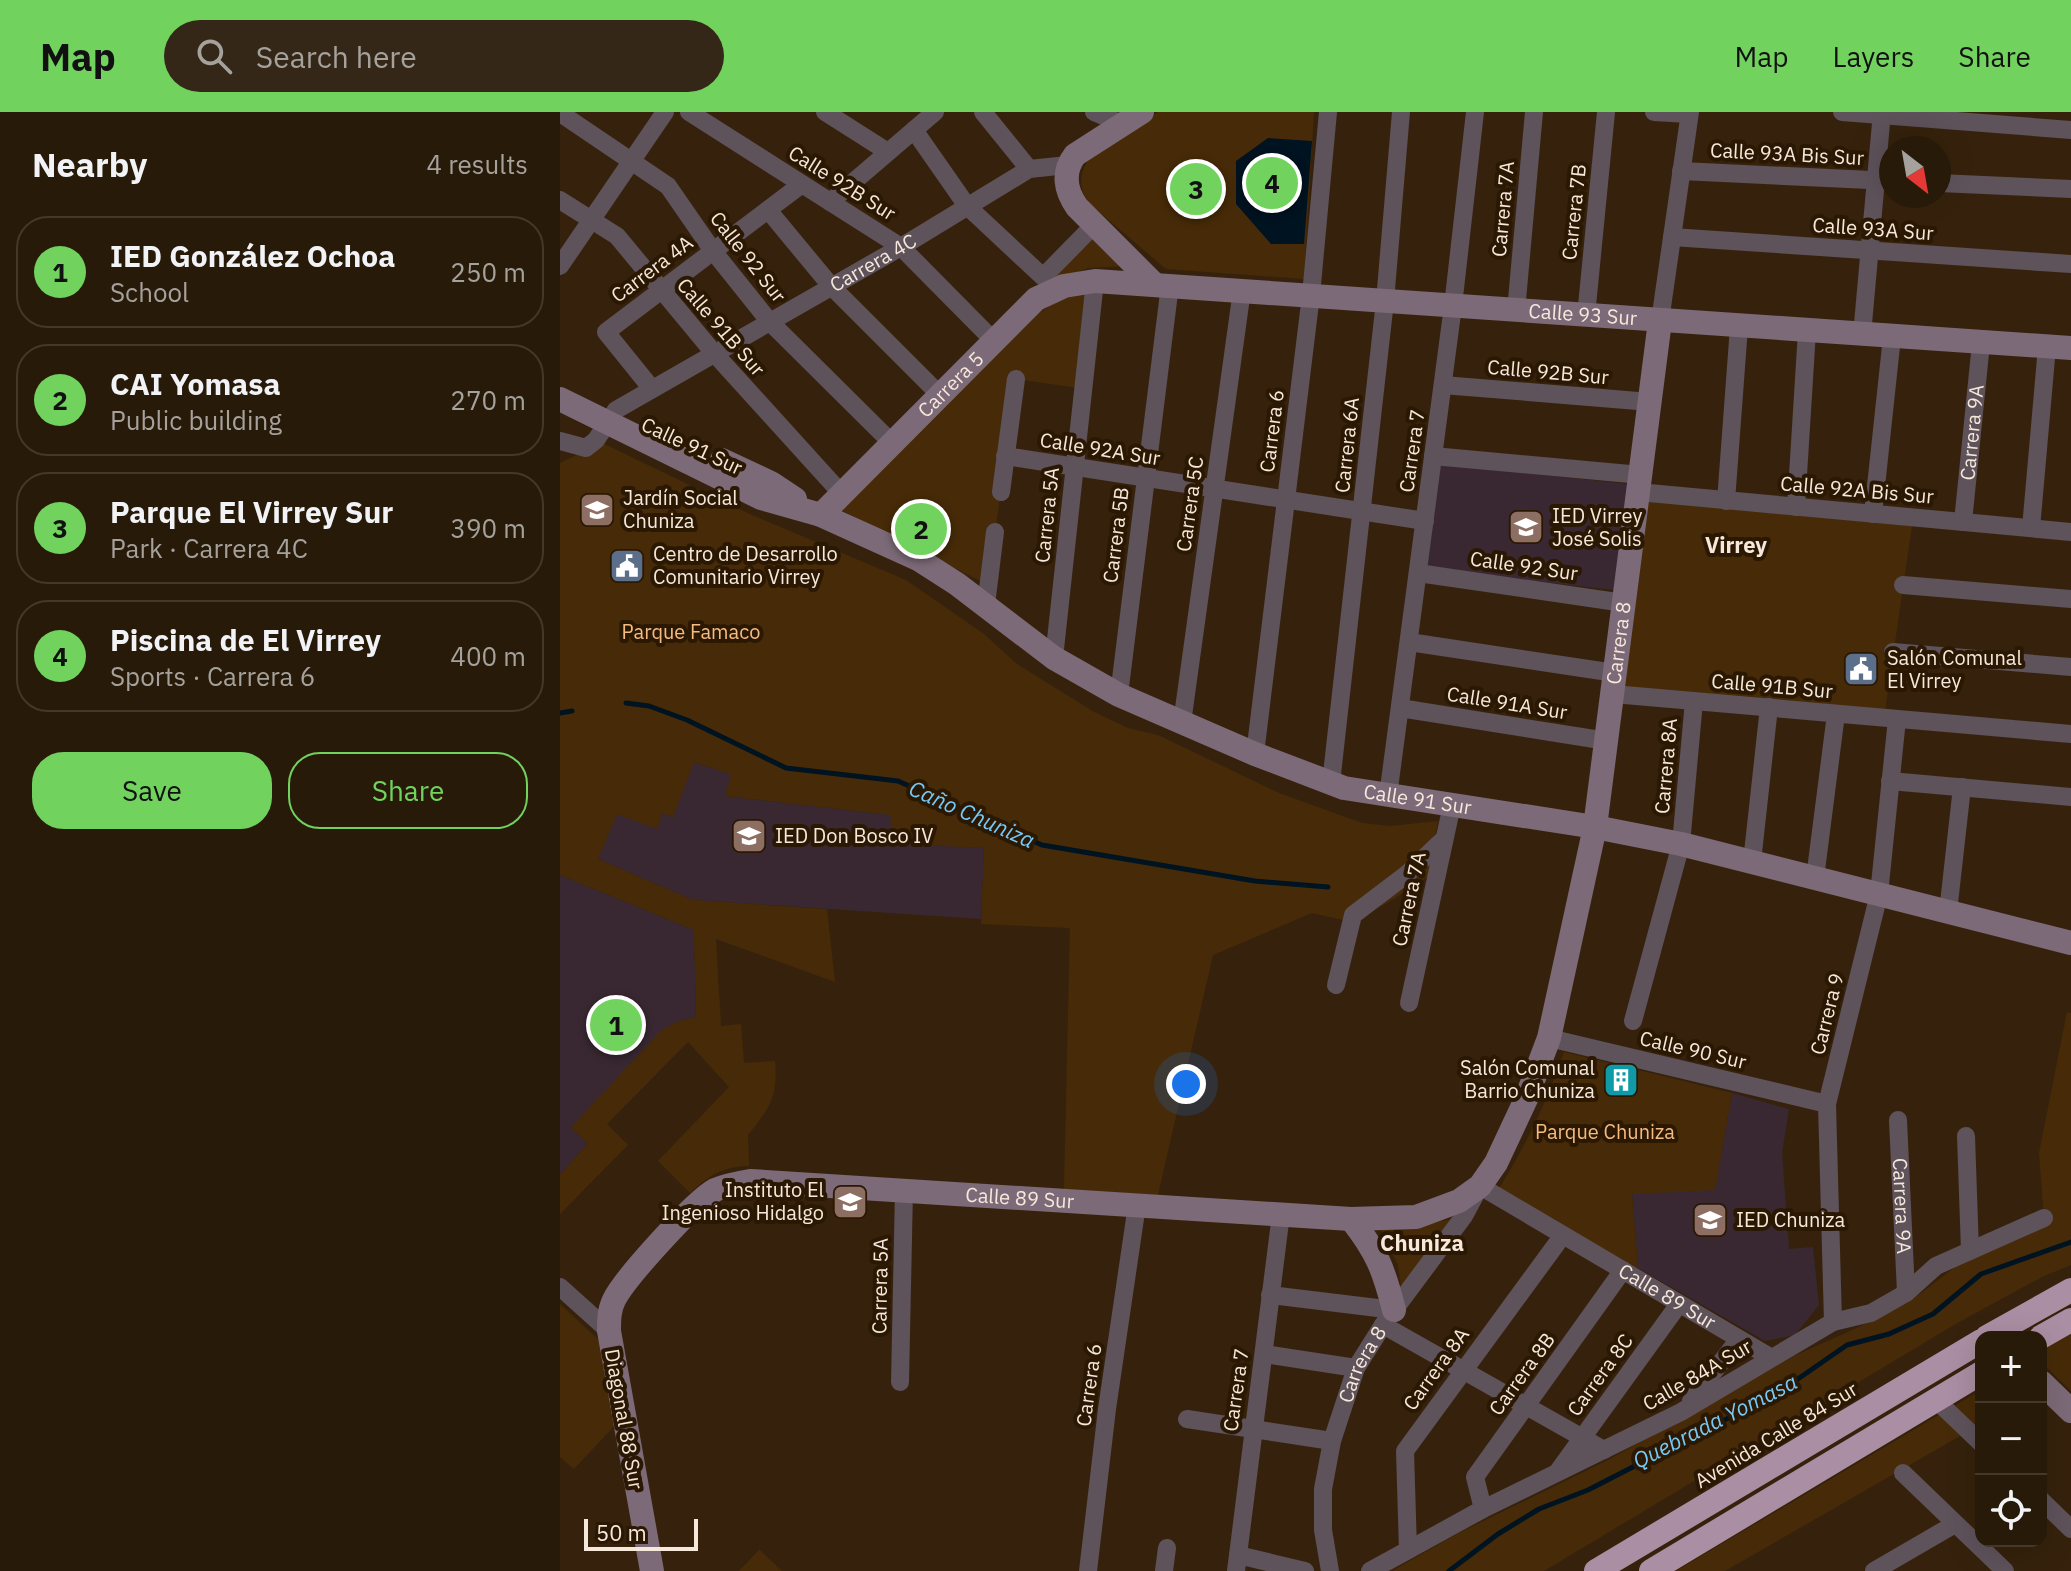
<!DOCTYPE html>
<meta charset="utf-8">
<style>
:root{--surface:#281a09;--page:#342717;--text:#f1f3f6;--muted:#a5a19c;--line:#44382a;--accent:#71d25e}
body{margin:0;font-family:"IBM Plex Sans",sans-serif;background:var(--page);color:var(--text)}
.controls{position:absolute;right:24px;bottom:24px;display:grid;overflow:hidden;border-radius:16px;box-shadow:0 8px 32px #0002}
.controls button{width:72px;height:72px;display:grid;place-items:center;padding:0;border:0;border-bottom:2px solid var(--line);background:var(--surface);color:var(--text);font:40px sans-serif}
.compass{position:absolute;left:1319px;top:24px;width:72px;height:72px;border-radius:50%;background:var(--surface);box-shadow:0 8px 32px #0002;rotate:149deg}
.scale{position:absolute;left:24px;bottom:20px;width:114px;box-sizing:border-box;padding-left:8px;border:4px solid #f6e8db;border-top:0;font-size:22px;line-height:28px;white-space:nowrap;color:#f6e8db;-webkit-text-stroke:6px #2b1803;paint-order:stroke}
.you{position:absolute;left:626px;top:972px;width:28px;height:28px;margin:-20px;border:6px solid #fff;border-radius:50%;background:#1a73e8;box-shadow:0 0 0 12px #1a73e833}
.badge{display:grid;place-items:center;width:52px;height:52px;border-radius:50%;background:var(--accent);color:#111;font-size:26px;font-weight:700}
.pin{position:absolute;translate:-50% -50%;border:4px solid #fff;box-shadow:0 2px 8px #0006}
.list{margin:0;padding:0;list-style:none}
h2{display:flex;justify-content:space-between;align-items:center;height:104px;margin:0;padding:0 32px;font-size:34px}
h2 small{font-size:26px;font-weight:400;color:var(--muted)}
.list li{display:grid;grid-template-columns:52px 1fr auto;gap:24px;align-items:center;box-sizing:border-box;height:112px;margin:0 16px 16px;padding:0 16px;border:2px solid var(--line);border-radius:32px}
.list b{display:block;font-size:30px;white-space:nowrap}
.list p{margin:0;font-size:26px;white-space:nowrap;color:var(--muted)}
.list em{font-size:26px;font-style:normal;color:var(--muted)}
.actions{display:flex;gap:16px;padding:24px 32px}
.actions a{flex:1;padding:18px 0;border:2px solid var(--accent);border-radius:32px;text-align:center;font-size:28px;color:var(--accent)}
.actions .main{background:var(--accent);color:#111}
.icon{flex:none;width:44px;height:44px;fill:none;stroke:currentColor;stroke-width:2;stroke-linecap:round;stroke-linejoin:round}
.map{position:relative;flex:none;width:1511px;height:1459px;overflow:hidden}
header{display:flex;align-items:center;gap:48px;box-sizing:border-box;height:112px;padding:0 40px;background:var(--accent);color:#111}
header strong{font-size:38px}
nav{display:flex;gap:44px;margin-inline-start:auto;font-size:28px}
.search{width:560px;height:72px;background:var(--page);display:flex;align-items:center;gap:20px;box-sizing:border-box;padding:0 28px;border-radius:44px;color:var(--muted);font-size:30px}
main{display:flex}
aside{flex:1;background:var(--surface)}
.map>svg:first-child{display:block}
.education{fill:#392831}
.green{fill:#472b08}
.water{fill:#001321}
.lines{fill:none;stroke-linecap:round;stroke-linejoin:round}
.stream{stroke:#001321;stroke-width:5}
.street{stroke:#5e525b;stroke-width:18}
.secondary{stroke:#7d6a78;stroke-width:24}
.highway{stroke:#aa8ea3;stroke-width:24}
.labels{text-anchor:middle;stroke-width:8;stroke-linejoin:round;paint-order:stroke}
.street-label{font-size:20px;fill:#f6e8db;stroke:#2b1803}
.poi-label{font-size:20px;fill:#f6e8db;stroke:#2b1803;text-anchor:start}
.park-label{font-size:20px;fill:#f6bb7f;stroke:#2b1803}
.neighbourhood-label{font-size:22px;font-weight:bold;fill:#f6e8db;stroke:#2b1803}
.water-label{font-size:22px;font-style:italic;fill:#78c9f7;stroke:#2b1803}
</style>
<header>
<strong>Map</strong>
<div class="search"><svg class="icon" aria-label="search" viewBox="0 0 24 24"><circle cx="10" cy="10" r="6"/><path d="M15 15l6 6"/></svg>Search here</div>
<nav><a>Map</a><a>Layers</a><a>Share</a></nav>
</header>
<main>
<aside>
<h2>Nearby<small>4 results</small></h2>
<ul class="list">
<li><span class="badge">1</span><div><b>IED González Ochoa</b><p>School</p></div><em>250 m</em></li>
<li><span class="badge">2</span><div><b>CAI Yomasa</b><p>Public building</p></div><em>270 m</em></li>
<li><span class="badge">3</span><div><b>Parque El Virrey Sur</b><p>Park · Carrera 4C</p></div><em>390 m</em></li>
<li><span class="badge">4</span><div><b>Piscina de El Virrey</b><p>Sports · Carrera 6</p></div><em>400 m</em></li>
</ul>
<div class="actions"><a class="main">Save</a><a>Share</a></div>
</aside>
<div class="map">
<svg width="1511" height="1459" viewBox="0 0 1511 1459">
<rect width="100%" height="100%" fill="#36220c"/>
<path class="education" d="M876,351L1068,372L1056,478L864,457Z
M133,650L172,662L165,684L331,703V731L424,736L421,807L133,788L38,747L57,701L97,717L102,701L113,705Z
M0,763L134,818L136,905L119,909L11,1015L28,1032L0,1062Z
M1172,981L1229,997L1222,1041L1229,1137L1253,1135L1259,1193L1235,1223L1205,1229L1078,1156L1072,1081L1155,1077Z"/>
<path class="green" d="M598,0H754L744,167L606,157L530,92C518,77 519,61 530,45Z
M533,122L566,154L528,156L496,168L491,163Z
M530,181L519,276L456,267L428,473L279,397L472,206L503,185Z
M38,329L192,403L346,468L424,522L457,552L534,600L568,616L598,623L719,681L802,711L830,714L878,709L869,764L824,793L794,803L792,810L752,801L653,843L598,1083L504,1077L510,816L421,812L424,736L330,731L331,703L165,684L171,662L134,650L113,705L102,701L97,717L57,702L38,747L133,788L267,797L275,870L156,827L161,914L181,912L184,951L215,949C218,985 210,995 188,1023L189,1054C164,1054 149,1063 130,1081L98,1049L169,975L128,930L47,1012L68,1033L0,1102V1062L28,1032L11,1015L103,917L119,909L136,905L134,818L0,763V351L27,338Z
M1086,389L1352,414L1325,599L1062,574Z
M1507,900L1511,901V1153L1482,1165L1399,1210L984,1459H832L899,1421L1050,1347L1234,1244L1319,1206L1360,1182L1399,1152L1484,1106L1479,1041Z
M1004,940L1172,981L1155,1078L1072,1082L1078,1156L938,1078C966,1034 987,989 1004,940Z
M894,1107L841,1176L838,1153L821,1118Z
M0,1192L41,1230L58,1310L14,1357L0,1345Z
M1511,1222V1279L1481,1250V1239Z
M1421,1278V1312L1165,1459H1116Z
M200,1437V1438L222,1459H179Z"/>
<path class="water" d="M708,26L752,29L744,132H711L676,92V49Z"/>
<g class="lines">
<path class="stream" d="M66,591L89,594L127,608L226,656L338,669L482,733L695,769L768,775
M0,601L12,599
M889,1459L938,1422L979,1397L1028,1378L1219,1280L1287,1233L1329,1222L1373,1202L1421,1162L1511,1130"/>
<g class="street">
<path d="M129,0L341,135L434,229"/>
<path d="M265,0L328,40"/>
<path d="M423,0L469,57"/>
<path d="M534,0L562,12"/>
<path d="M1094,0L1129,2"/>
<path d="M1282,0L1511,18"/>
<path d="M0,1L108,74L153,139L209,209L332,331"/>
<path d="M354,18L407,94L483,165L534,113"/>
<path d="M1121,59L1331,69"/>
<path d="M1379,71L1511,77"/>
<path d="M0,88L57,124L154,241L281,381"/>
<path d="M270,90L375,0"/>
<path d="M208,98L271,174L380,283"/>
<path d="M1112,125L1511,152"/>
<path d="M0,154L105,0"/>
<path d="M956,199L974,0"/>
<path d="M1026,204L1046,0"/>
<path d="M1100,209L1130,0"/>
<path d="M1302,223L1322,0"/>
<path d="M883,273L1090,290"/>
<path d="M92,277L46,220L242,72"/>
<path id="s1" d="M0,329L26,336L36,328L56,298L341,135L469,57L508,53"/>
<path d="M445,344L865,409"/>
<path d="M873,344L1081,363"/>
<path d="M441,380L456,267"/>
<path d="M1078,380L1511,420"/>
<path d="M1166,389L1179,215"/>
<path d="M1236,395L1247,219"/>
<path d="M1313,402L1332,225"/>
<path id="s2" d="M1403,410L1421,231"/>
<path d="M1471,416L1487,235"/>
<path d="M858,461L1064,491"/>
<path d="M1343,473L1511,487"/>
<path d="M426,493L435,420"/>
<path d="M849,530L1055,561"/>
<path d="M1333,540L1511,555"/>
<path d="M494,546L535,169"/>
<path d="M1053,582L1511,622"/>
<path d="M559,583L610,173"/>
<path d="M840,596L1047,629"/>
<path d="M622,611L682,178"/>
<path d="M695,642L751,183L768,0"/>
<path d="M1330,669L1511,685"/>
<path d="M771,671L825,189L841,0"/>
<path d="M828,684L893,194L915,0"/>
<path d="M1192,750L1209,595"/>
<path d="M1255,766L1276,602"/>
<path d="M1388,800L1402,675"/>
<path d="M776,873L793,803L847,762L884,727"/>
<path d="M849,891L892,693"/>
<path d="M1073,909L1121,732L1134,589"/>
<path d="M989,926L1267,992"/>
<path id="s3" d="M1338,1008L1346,1181"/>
<path d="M1406,1024L1410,1139"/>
<path d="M0,1175L49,1219"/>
<path d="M710,1183L834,1198"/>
<path d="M1273,1210L1267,992L1319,782L1337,607"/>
<path d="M823,1213L1044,1338"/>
<path d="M704,1242L796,1256"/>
<path d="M340,1270L344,1078"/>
<path d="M1376,1288L1421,1331"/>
<path d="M1131,1289L1179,1227"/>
<path d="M627,1307L772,1329"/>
<path d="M999,1358L1119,1192"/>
<path d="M1343,1361L1445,1459"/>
<path d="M1481,1388L1511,1417"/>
<path d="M923,1397L915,1365L1063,1158"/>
<path d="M848,1438L845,1339L1003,1123"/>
<path d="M678,1443L745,1459"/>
<path d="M528,1459L547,1297L577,1093"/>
<path d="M604,1459L607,1436"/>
<path d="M676,1459L721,1102"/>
<path id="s4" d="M770,1459L763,1418V1377L772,1329L796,1256L823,1213L904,1104L920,1074L1210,1245"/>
<path d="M810,1459L923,1397L1121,1300L1273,1210L1311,1201L1346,1181L1376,1154L1484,1106"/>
<path d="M1314,1459L1395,1412"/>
</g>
<g class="secondary">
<path d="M582,0L515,43C502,60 505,78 517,95L594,172"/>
<path id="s5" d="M0,287L201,386L261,403L358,447L397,472L494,546L559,583L695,642L784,676L1035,715L1121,732L1511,831"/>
<path d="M162,348L211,371L235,387"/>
<path id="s6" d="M261,403L476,187L504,174L535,169L1511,236"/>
<path d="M791,1107C817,1140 824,1158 834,1198"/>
<path d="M1481,1270L1511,1299"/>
<path id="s7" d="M92,1459L49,1219C49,1208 49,1198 54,1188C64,1167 134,1090 155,1078C166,1073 178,1071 190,1069L791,1107L856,1105L899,1089L920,1074L936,1051L966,987L989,926L1035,715L1100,209"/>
</g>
<path class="highway" d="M1427,1225L1511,1178
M1481,1225L1511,1208
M1036,1459L1421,1229
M1091,1459L1421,1261"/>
</g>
<defs>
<g id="school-square" transform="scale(1.8)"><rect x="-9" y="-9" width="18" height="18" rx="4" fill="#8d6e63" stroke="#2b1803"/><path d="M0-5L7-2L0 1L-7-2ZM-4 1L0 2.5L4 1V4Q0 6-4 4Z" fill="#fff"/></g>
<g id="civic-square" transform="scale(1.8)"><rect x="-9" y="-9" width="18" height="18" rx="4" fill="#5c6f8a" stroke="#2b1803"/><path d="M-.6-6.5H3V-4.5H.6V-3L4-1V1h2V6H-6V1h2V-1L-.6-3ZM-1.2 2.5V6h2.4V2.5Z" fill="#fff"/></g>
<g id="building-square" transform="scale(1.8)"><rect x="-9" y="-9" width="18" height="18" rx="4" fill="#0f9aa8" stroke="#2b1803"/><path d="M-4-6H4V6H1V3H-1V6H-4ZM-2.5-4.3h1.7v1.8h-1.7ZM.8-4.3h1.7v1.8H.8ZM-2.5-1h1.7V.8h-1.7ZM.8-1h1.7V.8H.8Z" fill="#fff"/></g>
</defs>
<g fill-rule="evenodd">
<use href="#school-square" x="37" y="398"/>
<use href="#school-square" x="966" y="415"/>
<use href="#civic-square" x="67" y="454"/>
<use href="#civic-square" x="1301" y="557"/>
<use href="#school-square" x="189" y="724"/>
<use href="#building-square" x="1061" y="968"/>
<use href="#school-square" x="290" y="1090"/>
<use href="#school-square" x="1150" y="1108"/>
</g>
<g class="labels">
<g class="street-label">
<text transform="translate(1227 42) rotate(3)" y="7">Calle 93A Bis Sur</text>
<text transform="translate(282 71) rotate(32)" y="7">Calle 92B Sur</text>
<text transform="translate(943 97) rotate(-85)" y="7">Carrera 7A</text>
<text transform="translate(1014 100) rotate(-84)" y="7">Carrera 7B</text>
<text transform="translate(1313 117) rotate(4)" y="7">Calle 93A Sur</text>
<text transform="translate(188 145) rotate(52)" y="7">Calle 92 Sur</text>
<text dy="7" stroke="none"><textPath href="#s1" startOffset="372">Carrera 4C</textPath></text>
<text transform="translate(92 157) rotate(-37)" y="7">Carrera 4A</text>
<text dy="7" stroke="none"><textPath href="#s6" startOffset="856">Calle 93 Sur</textPath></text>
<text transform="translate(161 215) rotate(49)" y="7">Calle 91B Sur</text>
<text transform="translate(988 260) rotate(5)" y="7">Calle 92B Sur</text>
<text dy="7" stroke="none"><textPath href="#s6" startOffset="184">Carrera 5</textPath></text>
<text transform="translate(712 319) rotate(-83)" y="7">Carrera 6</text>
<text dy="7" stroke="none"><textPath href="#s2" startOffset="90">Carrera 9A</textPath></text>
<text transform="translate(787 333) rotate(-84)" y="7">Carrera 6A</text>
<text transform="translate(132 334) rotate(25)" y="7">Calle 91 Sur</text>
<text transform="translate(540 337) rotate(9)" y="7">Calle 92A Sur</text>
<text transform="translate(852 339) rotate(-82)" y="7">Carrera 7</text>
<text transform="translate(1297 378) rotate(5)" y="7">Calle 92A Bis Sur</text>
<text transform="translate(630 392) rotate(-82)" y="7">Carrera 5C</text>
<text transform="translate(487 403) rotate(-84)" y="7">Carrera 5A</text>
<text transform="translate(556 423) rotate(-83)" y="7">Carrera 5B</text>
<text transform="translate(964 454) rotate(8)" y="7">Calle 92 Sur</text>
<text dy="7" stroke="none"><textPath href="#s7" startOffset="1766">Carrera 8</textPath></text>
<text transform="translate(1212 574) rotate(5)" y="7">Calle 91B Sur</text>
<text transform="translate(947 591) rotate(9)" y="7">Calle 91A Sur</text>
<text transform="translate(1106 654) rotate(-85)" y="7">Carrera 8A</text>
<text dy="7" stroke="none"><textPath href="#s5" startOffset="954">Calle 91 Sur</textPath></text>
<text transform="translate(849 787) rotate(-78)" y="7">Carrera 7A</text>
<text transform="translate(1267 902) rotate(-76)" y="7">Carrera 9</text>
<text transform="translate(1133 938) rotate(13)" y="7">Calle 90 Sur</text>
<text dy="7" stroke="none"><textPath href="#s7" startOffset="732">Calle 89 Sur</textPath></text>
<text dy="7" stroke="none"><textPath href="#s3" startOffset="86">Carrera 9A</textPath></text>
<text transform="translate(320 1174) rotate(-89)" y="7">Carrera 5A</text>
<text dy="7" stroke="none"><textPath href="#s4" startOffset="646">Calle 89 Sur</textPath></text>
<text dy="7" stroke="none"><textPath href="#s4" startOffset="214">Carrera 8</textPath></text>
<text transform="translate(876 1257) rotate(-54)" y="7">Carrera 8A</text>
<text transform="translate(962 1262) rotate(-54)" y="7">Carrera 8B</text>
<text transform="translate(1040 1263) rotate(-54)" y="7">Carrera 8C</text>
<text transform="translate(1137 1263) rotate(-30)" y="7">Calle 84A Sur</text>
<text transform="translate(529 1273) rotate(-82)" y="7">Carrera 6</text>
<text transform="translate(676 1278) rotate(-82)" y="7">Carrera 7</text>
<text transform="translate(64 1307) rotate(80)" y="7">Diagonal 88 Sur</text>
<text transform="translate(1216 1323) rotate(-31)" y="7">Avenida Calle 84 Sur</text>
</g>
<g class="poi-label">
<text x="63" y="393">Jardín Social<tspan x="63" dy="23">Chuniza</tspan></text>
<text x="992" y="411">IED Virrey<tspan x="992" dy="23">José Solis</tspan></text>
<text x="93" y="449">Centro de Desarrollo<tspan x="93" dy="23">Comunitario Virrey</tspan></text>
<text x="1327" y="553">Salón Comunal<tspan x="1327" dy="23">El Virrey</tspan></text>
<text x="215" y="731">IED Don Bosco IV</text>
<text x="1035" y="963" text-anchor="end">Salón Comunal<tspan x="1035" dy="23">Barrio Chuniza</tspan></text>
<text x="264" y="1085" text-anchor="end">Instituto El<tspan x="264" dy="23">Ingenioso Hidalgo</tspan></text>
<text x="1176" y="1115">IED Chuniza</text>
</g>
<g class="park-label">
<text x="131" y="527">Parque Famaco</text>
<text x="1045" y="1027">Parque Chuniza</text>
</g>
<g class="neighbourhood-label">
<text x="1176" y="441">Virrey</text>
<text x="862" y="1139">Chuniza</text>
</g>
<g class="water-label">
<text transform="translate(412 702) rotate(24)" y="8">Caño Chuniza</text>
<text transform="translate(1155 1309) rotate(-27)" y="8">Quebrada Yomasa</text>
</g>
</g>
</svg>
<div class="controls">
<button>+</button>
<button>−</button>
<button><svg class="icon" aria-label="locate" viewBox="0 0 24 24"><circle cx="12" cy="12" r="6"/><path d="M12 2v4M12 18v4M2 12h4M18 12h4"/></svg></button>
</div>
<svg class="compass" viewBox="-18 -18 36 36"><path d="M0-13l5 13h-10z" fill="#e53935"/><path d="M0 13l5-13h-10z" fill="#a5a19c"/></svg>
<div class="scale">50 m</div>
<div class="you"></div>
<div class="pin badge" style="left:56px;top:913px">1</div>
<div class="pin badge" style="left:361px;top:417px">2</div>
<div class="pin badge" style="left:636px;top:77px">3</div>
<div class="pin badge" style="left:712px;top:71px">4</div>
</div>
</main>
